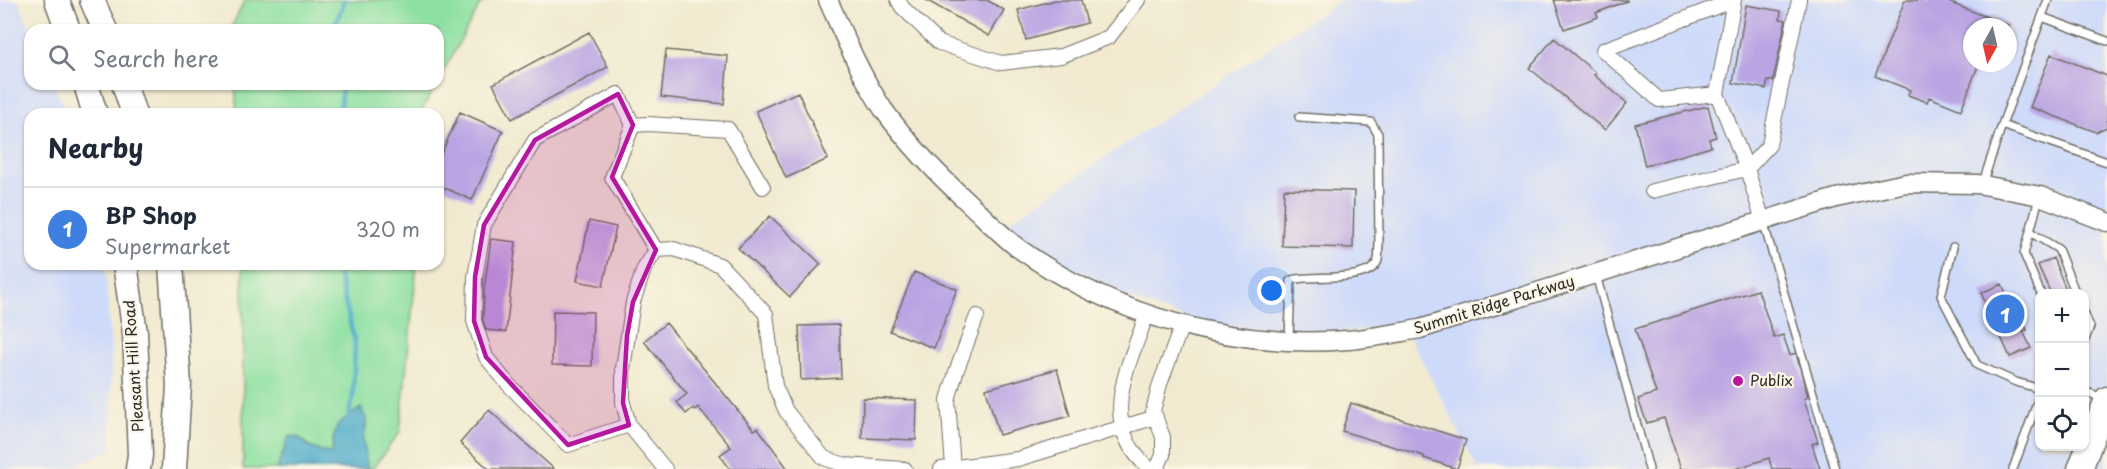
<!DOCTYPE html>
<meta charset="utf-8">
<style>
:root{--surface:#fff;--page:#f6f6f7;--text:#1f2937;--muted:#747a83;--line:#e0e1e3;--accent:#b45309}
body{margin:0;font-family:"Playpen Sans",sans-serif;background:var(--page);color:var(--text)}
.controls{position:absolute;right:18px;bottom:18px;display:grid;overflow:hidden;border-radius:12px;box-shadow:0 2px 4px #0004}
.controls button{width:54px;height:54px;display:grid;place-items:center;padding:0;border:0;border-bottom:2px solid var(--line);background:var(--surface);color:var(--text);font:30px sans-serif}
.compass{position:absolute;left:1963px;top:18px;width:54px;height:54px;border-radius:50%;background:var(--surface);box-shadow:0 2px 4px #0004;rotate:188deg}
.you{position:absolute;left:1272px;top:291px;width:21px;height:21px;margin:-15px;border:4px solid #fff;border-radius:50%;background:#1a73e8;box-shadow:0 0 0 9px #1a73e833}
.badge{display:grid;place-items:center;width:39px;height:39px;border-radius:50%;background:var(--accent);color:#fff;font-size:20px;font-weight:700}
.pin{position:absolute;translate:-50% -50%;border:3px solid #fff;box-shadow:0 2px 6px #0006}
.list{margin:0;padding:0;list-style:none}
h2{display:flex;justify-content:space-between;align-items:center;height:78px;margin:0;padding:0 24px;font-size:26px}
h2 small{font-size:20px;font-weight:400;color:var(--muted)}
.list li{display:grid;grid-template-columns:39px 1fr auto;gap:18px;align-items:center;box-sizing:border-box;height:84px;padding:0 24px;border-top:2px solid var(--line)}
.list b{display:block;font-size:22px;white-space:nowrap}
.list p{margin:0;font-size:20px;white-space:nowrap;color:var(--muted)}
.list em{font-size:20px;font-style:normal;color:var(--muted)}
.icon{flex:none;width:33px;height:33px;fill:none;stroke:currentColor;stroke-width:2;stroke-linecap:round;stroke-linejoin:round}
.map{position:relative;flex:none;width:2107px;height:469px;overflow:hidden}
.search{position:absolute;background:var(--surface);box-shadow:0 2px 4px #0004;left:24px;top:24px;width:420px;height:66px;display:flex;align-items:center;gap:15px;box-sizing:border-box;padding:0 21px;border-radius:18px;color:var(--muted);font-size:22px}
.panel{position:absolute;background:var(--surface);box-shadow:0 2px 4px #0004;left:24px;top:108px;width:420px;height:162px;border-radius:18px}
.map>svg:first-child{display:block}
.built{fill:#cedafa;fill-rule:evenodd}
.green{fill:#8ce0a2;stroke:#5c8666;stroke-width:1.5}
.water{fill:#4babca;stroke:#3b6b7a;stroke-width:1.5}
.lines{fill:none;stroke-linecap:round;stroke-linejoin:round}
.stream{stroke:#4babca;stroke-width:4.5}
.building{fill:#baa4e3}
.service-casing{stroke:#706e65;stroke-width:10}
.minor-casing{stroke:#706e65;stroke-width:16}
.tertiary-casing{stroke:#706e65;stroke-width:21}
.trunk-casing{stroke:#706e65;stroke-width:27}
.service{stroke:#fff;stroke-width:7}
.minor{stroke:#fff;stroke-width:14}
.tertiary{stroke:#fff;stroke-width:18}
.trunk{stroke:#fff;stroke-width:24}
.marked{fill:#b5179e;fill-opacity:0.2;stroke:#b5179e;stroke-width:4.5;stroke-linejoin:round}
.poi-dot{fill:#b5179e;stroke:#fcf5e5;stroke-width:2}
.labels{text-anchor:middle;stroke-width:4.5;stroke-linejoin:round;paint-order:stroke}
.street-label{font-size:15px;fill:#2b2b2b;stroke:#fcf5e5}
.poi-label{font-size:15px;fill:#2b2b2b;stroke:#fcf5e5;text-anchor:start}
</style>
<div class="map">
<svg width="2107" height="469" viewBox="0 0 2107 469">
<rect width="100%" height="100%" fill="#fcf5e5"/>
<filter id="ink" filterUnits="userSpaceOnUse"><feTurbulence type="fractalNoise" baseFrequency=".0167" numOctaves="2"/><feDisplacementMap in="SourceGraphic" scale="12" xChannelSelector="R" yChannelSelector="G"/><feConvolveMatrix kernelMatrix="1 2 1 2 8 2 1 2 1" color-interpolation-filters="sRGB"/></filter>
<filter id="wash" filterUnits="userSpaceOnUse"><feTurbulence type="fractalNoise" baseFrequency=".008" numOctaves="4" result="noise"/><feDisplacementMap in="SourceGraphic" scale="24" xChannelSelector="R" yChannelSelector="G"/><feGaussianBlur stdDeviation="1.35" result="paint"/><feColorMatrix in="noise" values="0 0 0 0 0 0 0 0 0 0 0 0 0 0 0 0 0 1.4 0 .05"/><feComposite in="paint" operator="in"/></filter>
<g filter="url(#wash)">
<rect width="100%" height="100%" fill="#f1ead0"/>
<path class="built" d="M0,0H18L31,30L30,84H54L67,114H30V264H104L106,276L111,352L112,450L67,469H0Z
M1341,0H2107V469H1478L1404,326L1317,334L1244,329L1184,318L1080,281L1001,227ZM1972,27H2008V63H1972ZM2040,294H2084V446H2040Z"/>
<path class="green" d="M245,0H489L481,3L438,81V30H232V26Z
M235,84H436L420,114H237Z
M243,264H417L400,432L372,469H368L363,440L367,421L333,438L332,454L311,448L298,437L290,436L277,469H243Z"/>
<path class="water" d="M361,408L367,421L363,440L368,469H277L289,436L298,437L311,448L332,454C335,422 335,425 361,408Z"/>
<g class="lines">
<path class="stream" d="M333,30L345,0
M340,114L342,84
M336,264L355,343L353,397L348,417"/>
</g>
<g id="blocks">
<path class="building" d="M926,0H987L1004,10L989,36Z
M1055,0H1081L1087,23L1026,40L1018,10Z
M1554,0H1627V1L1596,13L1598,17L1564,29Z
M1905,0H1943L2010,26L1972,27V63H1979L1961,110L1929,97L1927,102L1908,95L1910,90L1875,76Z
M1746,5L1781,11L1780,19L1786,20L1773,81H1768L1766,89L1733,83Z
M589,32L608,67L512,119L493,84Z
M1554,38L1596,73L1594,75L1627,103L1605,130L1529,68Z
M666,50L728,56L724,104L661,97Z
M2051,54L2107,76V127L2096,132L2030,107Z
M798,92L828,159L786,178L756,111Z
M1708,106L1716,137L1709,139L1711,147L1645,166L1635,124Z
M460,112L503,131L472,200L438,185V161Z
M1284,189L1354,191L1353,248L1282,246Z
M770,216L821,264L790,297L738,248Z
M589,221L616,227L603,286L577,281Z
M491,239L516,242L506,332L486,330L483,320L484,290Z
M2053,258L2068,294H2051L2038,265Z
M914,272L957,289L934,348L890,331Z
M2002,284L2008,298L2012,296L2027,330L2023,331L2031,348L2010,357L1981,293Z
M1758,290L1774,338L1783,335L1790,355L1796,353L1808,397L1804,399L1818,442L1812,444L1820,469H1772L1769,458L1735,469H1681L1664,418L1647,423L1638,399L1656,393L1635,329Z
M553,311L593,312L592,366L552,365Z
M666,323L754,430L758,428L788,469H730L720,455L731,447L698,407L695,410L693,408L686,414L677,402L687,394L644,341Z
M839,325L841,378L801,380L799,326Z
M1057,369L1070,416L999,435L986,389Z
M863,398L917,400L916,440L862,438Z
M1351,403L1466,440L1457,469L1424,458V456L1342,431Z
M489,410L554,469H489L460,443Z"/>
</g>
</g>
<g filter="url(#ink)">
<use href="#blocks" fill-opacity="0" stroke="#706e65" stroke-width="1.5"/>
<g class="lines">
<g class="service-casing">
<path id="service" d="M2048,0L2002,125L2107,162
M2042,17L2107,41
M1983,182L2002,125
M2039,198L2024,254L2041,294
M1763,221L1835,469
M2030,232L2058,249L2076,294
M1953,247L1941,296L1977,365L2016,382L2040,389
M1596,275L1649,469
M2084,313L2090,327L2084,342
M1289,340L1291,280C1311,274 1371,284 1378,260C1379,256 1378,250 1379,246L1378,134L1371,122L1299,117
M2084,391L2102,398
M2013,469L2040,395"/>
</g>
<g class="minor-casing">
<path id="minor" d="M898,0L902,7L939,43L1001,63L1061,56L1109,37L1138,0
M1717,94L1659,100L1603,50L1734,0
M633,125L648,124L728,129L763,187
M1652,191L1747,169L1717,94L1734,0
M1763,221L1747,169L1769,145L1799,0
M656,250L644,269L633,302L623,368V403L629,425L665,469
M1147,314C1128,368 1096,424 1150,469
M629,425L568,445L508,384L486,357L474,321L475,277L484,225L535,140L618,94L633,125L612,177L656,250L674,249L720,265L766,314L775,386L786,411L824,458L845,465L905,469
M953,468L948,400L956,372L977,316
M941,469L1018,459L1156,417
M1157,469L1163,455V437L1153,411L1160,384L1182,325"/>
</g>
<g class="tertiary-casing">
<path id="tertiary" d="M828,0C844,36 861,76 883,109C909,145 939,176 972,206C987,220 1002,236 1018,248C1113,316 1232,349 1348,340C1372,338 1396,333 1420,329L1836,198L1906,183L1978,184L2040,196L2107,222"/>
</g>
<g class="trunk-casing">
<path id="trunk" d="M57,0L68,30
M92,0L105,30
M86,84L95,114
M124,84L134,114
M125,264L135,333L140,455L138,469
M171,264L179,385L174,469
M2080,469L2107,399"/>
</g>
<use href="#service" class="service"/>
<use href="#minor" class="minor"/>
<use href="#tertiary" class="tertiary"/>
<use href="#trunk" class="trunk"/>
</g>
</g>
<path class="marked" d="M618,94L633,125L612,177L656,250L633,302L627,336L623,403L629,425L568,445L486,357L474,321L475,277L484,225L535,140Z"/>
<circle class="poi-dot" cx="1738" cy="381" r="6"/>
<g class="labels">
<g class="street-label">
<text transform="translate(1494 305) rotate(-17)" y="5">Summit Ridge Parkway</text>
<text transform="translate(134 366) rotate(-94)" y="5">Pleasant Hill Road</text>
</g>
<g class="poi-label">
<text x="1750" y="386">Publix</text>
</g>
</g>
</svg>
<div class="controls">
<button>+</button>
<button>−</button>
<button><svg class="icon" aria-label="locate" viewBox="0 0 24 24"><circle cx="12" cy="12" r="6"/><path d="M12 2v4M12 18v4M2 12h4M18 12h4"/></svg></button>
</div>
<svg class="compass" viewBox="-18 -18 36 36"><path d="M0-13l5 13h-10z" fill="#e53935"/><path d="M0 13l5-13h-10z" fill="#747a83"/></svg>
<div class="you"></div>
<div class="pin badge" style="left:2005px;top:314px;background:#3f7fe0">1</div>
<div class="search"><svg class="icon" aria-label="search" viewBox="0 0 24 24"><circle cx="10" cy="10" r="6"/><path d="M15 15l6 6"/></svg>Search here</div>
<section class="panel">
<h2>Nearby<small></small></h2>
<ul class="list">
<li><span class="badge" style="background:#3f7fe0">1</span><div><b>BP Shop</b><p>Supermarket</p></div><em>320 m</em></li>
</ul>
</section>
</div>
